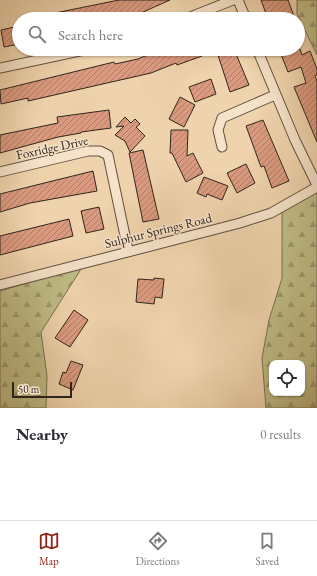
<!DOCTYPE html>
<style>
:root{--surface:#fff;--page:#f2f2f3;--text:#2b2b33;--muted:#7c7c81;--line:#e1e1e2;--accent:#8f2418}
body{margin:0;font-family:"EB Garamond",serif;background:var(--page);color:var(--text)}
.controls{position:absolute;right:12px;bottom:12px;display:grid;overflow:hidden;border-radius:8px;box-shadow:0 1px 3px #0004}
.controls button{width:36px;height:36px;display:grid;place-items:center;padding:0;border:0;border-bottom:1px solid var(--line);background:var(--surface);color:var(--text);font:20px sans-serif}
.scale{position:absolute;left:12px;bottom:10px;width:60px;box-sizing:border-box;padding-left:4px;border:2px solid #30251d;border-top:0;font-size:11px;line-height:14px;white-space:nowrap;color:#30251d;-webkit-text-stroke:3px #f5e2c9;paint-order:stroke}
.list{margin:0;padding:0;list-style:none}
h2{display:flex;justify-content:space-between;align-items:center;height:52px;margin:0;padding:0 16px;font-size:17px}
h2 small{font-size:13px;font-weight:400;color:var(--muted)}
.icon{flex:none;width:22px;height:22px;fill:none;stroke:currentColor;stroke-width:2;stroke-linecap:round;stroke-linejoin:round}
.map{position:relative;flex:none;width:317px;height:408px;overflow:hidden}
.search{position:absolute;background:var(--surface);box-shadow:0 1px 3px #0004;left:12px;right:12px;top:12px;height:44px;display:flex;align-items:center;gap:10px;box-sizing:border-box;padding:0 14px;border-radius:22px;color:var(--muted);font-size:15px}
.sheet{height:112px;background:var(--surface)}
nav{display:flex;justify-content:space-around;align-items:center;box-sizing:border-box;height:56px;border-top:1px solid var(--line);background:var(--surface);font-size:11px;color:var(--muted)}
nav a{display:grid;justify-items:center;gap:2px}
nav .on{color:var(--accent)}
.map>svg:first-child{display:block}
.forest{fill:url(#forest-firs);stroke:#787051;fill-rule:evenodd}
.building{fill:url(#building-hatch);stroke:#30251d}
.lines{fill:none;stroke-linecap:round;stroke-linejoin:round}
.street-casing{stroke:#605041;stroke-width:11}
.street{stroke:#f5e2c9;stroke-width:9}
.labels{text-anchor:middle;stroke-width:3;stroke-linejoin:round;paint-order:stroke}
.street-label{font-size:13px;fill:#30251d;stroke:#f5e2c9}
</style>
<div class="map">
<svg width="317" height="408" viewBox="0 0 317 408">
<defs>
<pattern id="forest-firs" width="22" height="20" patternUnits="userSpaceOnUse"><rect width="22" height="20" fill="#bfbb85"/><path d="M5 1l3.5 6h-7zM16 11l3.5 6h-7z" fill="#9c986c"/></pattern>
<pattern id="building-hatch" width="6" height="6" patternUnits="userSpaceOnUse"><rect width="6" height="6" fill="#db9a7f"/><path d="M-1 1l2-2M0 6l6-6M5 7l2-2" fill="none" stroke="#b27d67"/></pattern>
</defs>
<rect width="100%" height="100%" fill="#efd3ac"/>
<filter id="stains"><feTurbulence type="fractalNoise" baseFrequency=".005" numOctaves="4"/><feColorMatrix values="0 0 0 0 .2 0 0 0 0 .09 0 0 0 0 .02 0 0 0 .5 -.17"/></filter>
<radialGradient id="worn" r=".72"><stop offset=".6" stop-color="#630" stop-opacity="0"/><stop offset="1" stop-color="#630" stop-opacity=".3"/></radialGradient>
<path class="forest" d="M297,0H317V55L297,14Z
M317,192V408H266L262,358L269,320L282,278V210ZM272,363H302V393H272Z
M83,266L41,332L47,376L46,408H0V291Z"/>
<path class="building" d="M119,0H170L134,16L117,19H41L40,16Z
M261,0H288L295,19H268Z
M19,26V44L4,47L1,30Z
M162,49H200L202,56L177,65L176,63L151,73L28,101V98L1,104L0,90L114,62L115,64L138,59Z
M216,49H234L249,85L230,92Z
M279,49H300L302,55L310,51L317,69V75L315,76L317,81V142L294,87L306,83L301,67L288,72Z
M211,79L216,94L195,102L189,87Z
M180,97L195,105L184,127L169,119Z
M109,110L111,128L81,132V133L58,137L0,153V135L58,123L57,117Z
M125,117L131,123L135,119L140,124L136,127L145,136L130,152L125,141L115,135L124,126L116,127Z
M263,120L289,181L272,188L264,166L261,167L246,126Z
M171,130H188L187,156L193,153L203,173L186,182L172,153H170Z
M143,150L159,219L143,222L129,153Z
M246,164L255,183L237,193L227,173Z
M93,171L97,191L30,203L0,212V194Z
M204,177L228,186L222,200L207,194L206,197L197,193Z
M99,207L104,229L86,233L81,211Z
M69,219L73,236L0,255V236Z
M154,278L164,279L162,298L155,297L154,304L136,302L138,279L154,280Z
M74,310L88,320L70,347L55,338Z
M71,361L83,365L73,390L59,384L63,372L66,373Z"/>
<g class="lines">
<g class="street-casing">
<path id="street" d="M238,0L246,19
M185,19L233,0
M257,49L295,140L317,185
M0,68L89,49
M222,147L218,130L222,118L275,95
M0,172L88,151H100L108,155L128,250
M0,285L240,223L271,213L317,187"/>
</g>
<use href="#street" class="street"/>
</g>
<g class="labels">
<g class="street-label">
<text transform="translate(52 147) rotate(-12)" y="5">Foxridge Drive</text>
<text transform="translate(158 230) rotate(-14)" y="5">Sulphur Springs Road</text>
</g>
</g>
<rect width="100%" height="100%" filter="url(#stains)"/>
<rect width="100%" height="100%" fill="url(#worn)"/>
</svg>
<div class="controls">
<button><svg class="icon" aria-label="locate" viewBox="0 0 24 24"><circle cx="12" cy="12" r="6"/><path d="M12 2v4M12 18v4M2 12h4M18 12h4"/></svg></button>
</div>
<div class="scale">50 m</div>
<div class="search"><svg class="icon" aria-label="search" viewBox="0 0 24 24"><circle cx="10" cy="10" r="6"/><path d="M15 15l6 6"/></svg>Search here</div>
</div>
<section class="sheet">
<h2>Nearby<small>0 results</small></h2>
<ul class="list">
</ul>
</section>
<nav>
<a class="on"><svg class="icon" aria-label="map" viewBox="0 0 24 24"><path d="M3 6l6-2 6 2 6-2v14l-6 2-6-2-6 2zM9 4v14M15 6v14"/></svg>Map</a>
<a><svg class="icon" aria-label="directions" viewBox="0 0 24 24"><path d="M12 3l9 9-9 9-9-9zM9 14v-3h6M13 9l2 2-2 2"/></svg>Directions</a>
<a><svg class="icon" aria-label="saved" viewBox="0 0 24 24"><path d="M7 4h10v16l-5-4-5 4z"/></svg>Saved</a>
</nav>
